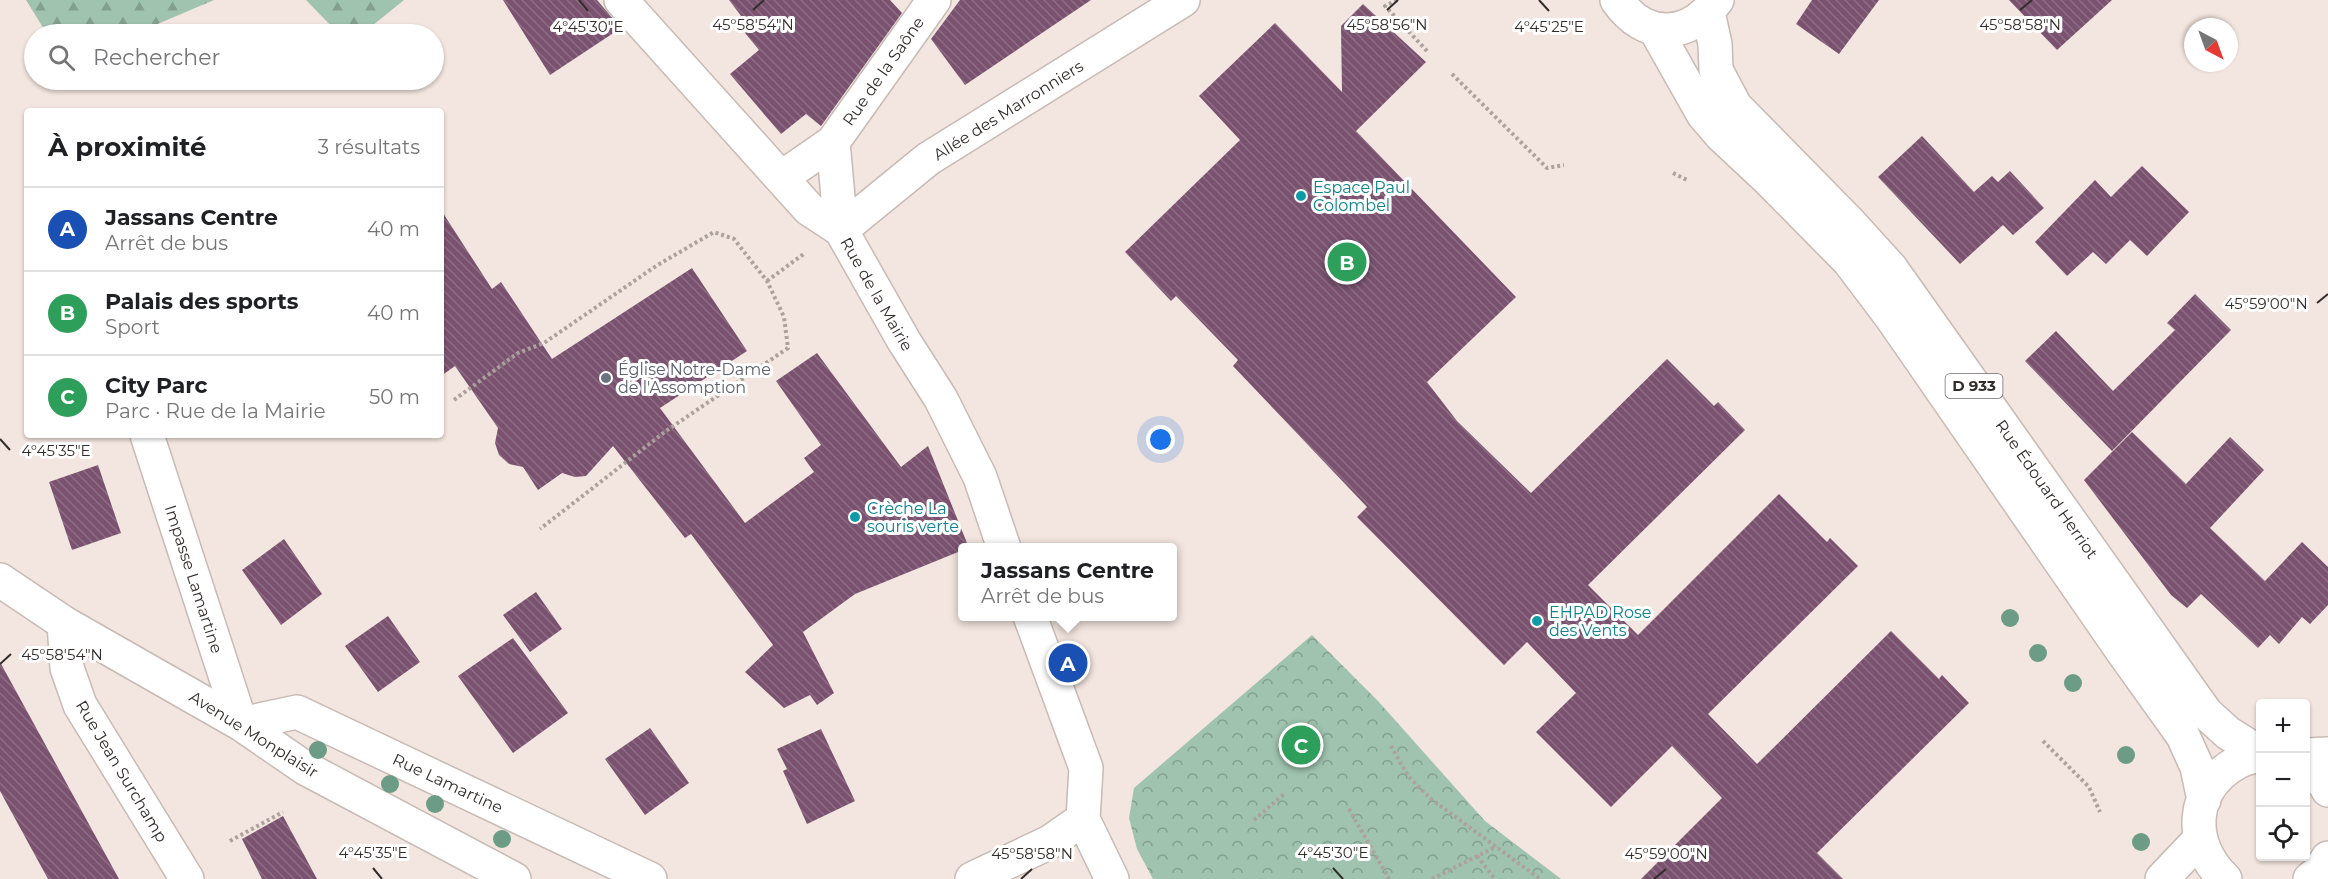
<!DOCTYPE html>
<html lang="fr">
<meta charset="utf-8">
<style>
:root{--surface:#fff;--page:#f6f6f6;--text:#202124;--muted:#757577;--line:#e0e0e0;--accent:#648910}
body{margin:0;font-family:Montserrat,sans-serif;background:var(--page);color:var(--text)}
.controls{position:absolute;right:18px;bottom:18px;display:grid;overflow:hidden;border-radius:6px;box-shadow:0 2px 4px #0004}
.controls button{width:54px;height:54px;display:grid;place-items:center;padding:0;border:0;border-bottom:2px solid var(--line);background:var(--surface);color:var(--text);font:30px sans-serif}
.compass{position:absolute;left:2184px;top:18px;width:54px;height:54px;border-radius:50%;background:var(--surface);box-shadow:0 2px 4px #0004;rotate:139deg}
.you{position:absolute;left:1161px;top:440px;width:21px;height:21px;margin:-15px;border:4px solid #fff;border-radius:50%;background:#1a73e8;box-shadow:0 0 0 9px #1a73e833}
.badge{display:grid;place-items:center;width:39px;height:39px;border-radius:50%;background:var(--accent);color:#fff;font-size:20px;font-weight:700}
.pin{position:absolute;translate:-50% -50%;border:3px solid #fff;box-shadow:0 2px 6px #0006}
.popup{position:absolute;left:958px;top:543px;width:219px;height:78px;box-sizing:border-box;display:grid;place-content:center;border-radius:6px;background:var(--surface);filter:drop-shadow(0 2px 4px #0005);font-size:20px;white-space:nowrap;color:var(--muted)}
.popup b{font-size:22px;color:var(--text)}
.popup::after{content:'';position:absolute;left:50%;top:100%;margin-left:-12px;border:12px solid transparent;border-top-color:var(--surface)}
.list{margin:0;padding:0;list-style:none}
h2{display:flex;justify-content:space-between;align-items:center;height:78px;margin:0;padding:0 24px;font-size:26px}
h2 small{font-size:20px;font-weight:400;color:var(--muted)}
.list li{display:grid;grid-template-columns:39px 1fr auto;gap:18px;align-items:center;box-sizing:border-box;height:84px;padding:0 24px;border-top:2px solid var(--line)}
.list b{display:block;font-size:22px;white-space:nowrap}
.list p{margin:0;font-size:20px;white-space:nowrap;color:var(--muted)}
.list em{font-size:20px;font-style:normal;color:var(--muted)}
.icon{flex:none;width:33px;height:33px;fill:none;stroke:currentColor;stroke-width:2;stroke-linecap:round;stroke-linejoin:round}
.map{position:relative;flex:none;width:2328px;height:879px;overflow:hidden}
.search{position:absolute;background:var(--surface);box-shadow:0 2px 4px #0004;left:24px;top:24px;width:420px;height:66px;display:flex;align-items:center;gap:15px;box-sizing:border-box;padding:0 21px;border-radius:33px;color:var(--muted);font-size:22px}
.panel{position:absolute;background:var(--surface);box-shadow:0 2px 4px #0004;left:24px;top:108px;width:420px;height:330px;border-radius:6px}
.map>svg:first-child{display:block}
.forest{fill:url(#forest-firs)}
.park{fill:url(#park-crowns)}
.building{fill:url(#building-back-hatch)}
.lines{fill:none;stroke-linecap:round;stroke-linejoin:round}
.minor-casing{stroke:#c8bab4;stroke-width:36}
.primary-casing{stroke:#c8bab4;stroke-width:36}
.path{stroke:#aca29d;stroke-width:4;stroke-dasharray:3 3;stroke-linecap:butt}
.minor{stroke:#fff;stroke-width:33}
.primary{stroke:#fff;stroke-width:33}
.tree{fill:#6d9c86}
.ticks{fill:none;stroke:#322d2b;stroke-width:2}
.culture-dot{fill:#0f9aa8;stroke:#fff;stroke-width:2}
.worship-dot{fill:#6b7280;stroke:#fff;stroke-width:2}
.labels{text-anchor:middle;stroke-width:6;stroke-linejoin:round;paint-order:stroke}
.shield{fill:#fff;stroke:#706c6b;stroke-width:1.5}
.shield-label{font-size:15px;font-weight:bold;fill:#322d2b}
.street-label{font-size:16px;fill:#322d2b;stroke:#fff}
.culture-label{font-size:16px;fill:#0d838f;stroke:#fff;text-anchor:start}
.worship-label{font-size:16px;fill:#5b616d;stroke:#fff;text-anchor:start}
.ticks-label{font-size:15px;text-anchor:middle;fill:#322d2b;stroke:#fff;stroke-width:6;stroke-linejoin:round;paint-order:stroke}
</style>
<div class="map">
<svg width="2328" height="879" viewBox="0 0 2328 879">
<defs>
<pattern id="forest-firs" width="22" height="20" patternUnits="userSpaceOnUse" patternTransform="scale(1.5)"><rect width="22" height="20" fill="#9fc3af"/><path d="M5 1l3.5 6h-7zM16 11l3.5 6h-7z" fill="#829f8f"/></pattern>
<pattern id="park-crowns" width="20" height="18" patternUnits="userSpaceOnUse" patternTransform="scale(1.5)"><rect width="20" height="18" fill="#9fc3af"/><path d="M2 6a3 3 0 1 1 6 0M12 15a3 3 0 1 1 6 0" fill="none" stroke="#829f8f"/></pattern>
<pattern id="building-back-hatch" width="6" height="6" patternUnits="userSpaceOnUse" patternTransform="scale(1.5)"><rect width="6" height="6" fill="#7a5270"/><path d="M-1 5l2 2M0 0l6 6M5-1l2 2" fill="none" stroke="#8c6e84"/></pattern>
</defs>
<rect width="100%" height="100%" fill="#f3e5df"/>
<path class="forest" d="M26,0H214L134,34H47Z
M306,0H404L362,34H339Z"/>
<path class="park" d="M1312,635L1378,701L1485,821L1561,879H1153L1137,849L1129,818L1134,788Z"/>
<path class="building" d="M503,0H597L621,28L550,75Z
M729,0H890L902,13L821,126L806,114L781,134L730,74L759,50L745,33L751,29Z
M960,0H1091L965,85L931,39Z
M1812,0H1879L1839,54L1796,24Z
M2009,0H2112L2057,50Z
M1363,4L1426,62L1356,131L1516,297L1427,382L1457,421L1531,493L1667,359L1714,406L1718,402L1745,430L1588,585L1638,635L1779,494L1827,542L1830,538L1858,566L1708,714L1757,764L1891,631L1939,679L1942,675L1969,703L1817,853L1843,879H1641L1722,798L1672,746L1611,807L1536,732L1576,693L1527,642L1504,665L1357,517L1367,507L1233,366L1238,360L1176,296L1171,301L1125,252L1240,140L1199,96L1275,23L1342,92L1341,26Z
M1922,136L1974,192L1992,176L1998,182L2010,171L2044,208L2013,235L2003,225L1960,264L1878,177Z
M2142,166L2189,212L2147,256L2130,240L2106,264L2093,252L2067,276L2035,242L2095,180L2111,197Z
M441,210L492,289L501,282L552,359L692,268L747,351L660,408L745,523L814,472L804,458L821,445L776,381L817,353L901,467L928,446L969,548H963V550L855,594L803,632L834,693L817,705L810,695L784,708L745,672L773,645L691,534L685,538L613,446L586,476L575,477L562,473L538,490L523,467L509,464L499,455L495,443L498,428L455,366L441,376Z
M2195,294L2231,330L2112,451L2025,361L2056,331L2113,391L2175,330L2167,323Z
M2132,432L2186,484L2230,437L2264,470L2210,528L2265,581L2302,542L2328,567V605L2310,624L2302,617L2279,644L2270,635L2258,648L2201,594L2187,608L2171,595L2084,480Z
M98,465L121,533L72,550L49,482Z
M284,539L322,594L281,625L242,570Z
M536,592L562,629L530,652L503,615Z
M388,616L420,662L378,692L345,646Z
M513,638L568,713L513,753L458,676Z
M0,662L119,879H48L0,791Z
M650,728L689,783L645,815L605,759Z
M821,729L855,801L807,824L783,771L787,769L777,749Z
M283,816L317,879H262L242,839Z"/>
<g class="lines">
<g class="minor-casing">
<path id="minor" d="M621,0L809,209L841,230L904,341L941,399L980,477L1004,548
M833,142L841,230
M781,178L833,142L934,0
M841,230L928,159L1183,0
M147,435L241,724L297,712L650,879
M0,580L64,623L241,724L305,768L514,879
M1030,616L1086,768L1083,819L1112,879
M64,623L67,668L80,705L187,879
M2306,755L2328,754
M972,879L1050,842L1083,819
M2162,879L2200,839"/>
</g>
<g class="primary-casing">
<path id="primary" d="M1617,0C1645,41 1689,39 1717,0
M1708,12L1715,44L1716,70L1735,106L1849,222L1890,267L2206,713L2228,733L2260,753
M1655,29L1703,114L1721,135L1768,179L1849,261L1892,318L2123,652L2183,736L2197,767L2204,800
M2306,766L2325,784L2328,790
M2225,879C2187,843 2190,788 2238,762C2245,758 2253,757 2260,755
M2310,879L2319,872L2328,858"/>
</g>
<path class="path" d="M1397,0L1385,6L1427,51
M1452,74L1547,168L1564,165
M1673,173L1689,181
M767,281L805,253
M454,400L518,353L544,343L656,266L714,232L734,239L767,281L784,317L788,348L666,431L540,529
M2043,741L2089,787L2100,812
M1391,746L1408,776L1431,799L1540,879
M1349,809L1389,879
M1254,820L1284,794
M230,841L283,812
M1477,856L1495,879
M1432,879L1497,846"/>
<use href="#minor" class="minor"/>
<use href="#primary" class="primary"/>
</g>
<g class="tree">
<circle cx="2010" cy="618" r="9"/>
<circle cx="2038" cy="653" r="9"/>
<circle cx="2073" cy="683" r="9"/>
<circle cx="318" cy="750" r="9"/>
<circle cx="2126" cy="755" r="9"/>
<circle cx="390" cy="784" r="9"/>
<circle cx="435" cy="804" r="9"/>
<circle cx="502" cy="839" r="9"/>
<circle cx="2141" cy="842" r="9"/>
</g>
<path class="ticks" d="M579,0L588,11M1539,0L1549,11M753,10L764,0M1387,10L1398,0M2020,10L2032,0M2317,303L2328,294M0,439L10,450M0,664L11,654M373,868L382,879M1333,868L1343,879M1021,879L1032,869M1654,879L1666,869"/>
<g class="culture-dot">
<circle cx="1301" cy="196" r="6"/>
<circle cx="855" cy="517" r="6"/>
<circle cx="1537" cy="621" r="6"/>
</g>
<circle class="worship-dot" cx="606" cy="378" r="6"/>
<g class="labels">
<rect class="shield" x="1945.5" y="374" width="57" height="24" rx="4.5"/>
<g class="shield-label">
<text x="1974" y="391">D 933</text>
</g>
<g class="street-label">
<text transform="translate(883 71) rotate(-55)" y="6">Rue de la Saône</text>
<text transform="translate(1008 110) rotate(-32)" y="6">Allée des Marronniers</text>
<text transform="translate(877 294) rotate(60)" y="6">Rue de la Mairie</text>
<text transform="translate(2047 489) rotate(55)" y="6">Rue Édouard Herriot</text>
<text transform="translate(194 579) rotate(72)" y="6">Impasse Lamartine</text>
<text transform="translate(254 734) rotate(32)" y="6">Avenue Monplaisir</text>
<text transform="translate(122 771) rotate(59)" y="6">Rue Jean Surchamp</text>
<text transform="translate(448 783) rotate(25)" y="6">Rue Lamartine</text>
</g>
<g class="culture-label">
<text x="1313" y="193">Espace Paul<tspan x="1313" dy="18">Colombel</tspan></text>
<text x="867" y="514">Crèche La<tspan x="867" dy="18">souris verte</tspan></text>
<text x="1549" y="618">EHPAD Rose<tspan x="1549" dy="18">des Vents</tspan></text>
</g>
<g class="worship-label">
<text x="618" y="375">Église Notre-Dame<tspan x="618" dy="18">de l'Assomption</tspan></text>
</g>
</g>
<g class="ticks-label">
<text x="753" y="30">45°58'54"N</text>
<text x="1387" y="30">45°58'56"N</text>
<text x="2020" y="30">45°58'58"N</text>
<text x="588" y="32">4°45'30"E</text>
<text x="1549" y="32">4°45'25"E</text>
<text x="2266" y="309">45°59'00"N</text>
<text x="56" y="456">4°45'35"E</text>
<text x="62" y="660">45°58'54"N</text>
<text x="373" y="858">4°45'35"E</text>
<text x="1333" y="858">4°45'30"E</text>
<text x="1032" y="859">45°58'58"N</text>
<text x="1666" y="859">45°59'00"N</text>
</g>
</svg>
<div class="controls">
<button>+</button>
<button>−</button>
<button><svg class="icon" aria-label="locate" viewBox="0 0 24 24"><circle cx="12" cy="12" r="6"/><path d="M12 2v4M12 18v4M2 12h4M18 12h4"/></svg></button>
</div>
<svg class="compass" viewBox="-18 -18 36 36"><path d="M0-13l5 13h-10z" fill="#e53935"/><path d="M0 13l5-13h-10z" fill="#757577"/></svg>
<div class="you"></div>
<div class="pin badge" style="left:1068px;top:663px;background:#1a4fb4">A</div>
<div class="popup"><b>Jassans Centre</b>Arrêt de bus</div>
<div class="pin badge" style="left:1347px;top:262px;background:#2e9e5b">B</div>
<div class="pin badge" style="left:1301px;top:745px;background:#2e9e5b">C</div>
<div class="search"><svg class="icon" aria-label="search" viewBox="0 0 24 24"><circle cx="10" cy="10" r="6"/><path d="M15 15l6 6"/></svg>Rechercher</div>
<section class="panel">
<h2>À proximité<small>3 résultats</small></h2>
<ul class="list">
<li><span class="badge" style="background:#1a4fb4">A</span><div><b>Jassans Centre</b><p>Arrêt de bus</p></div><em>40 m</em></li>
<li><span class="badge" style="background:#2e9e5b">B</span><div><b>Palais des sports</b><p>Sport</p></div><em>40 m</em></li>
<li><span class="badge" style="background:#2e9e5b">C</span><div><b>City Parc</b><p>Parc · Rue de la Mairie</p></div><em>50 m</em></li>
</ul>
</section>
</div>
